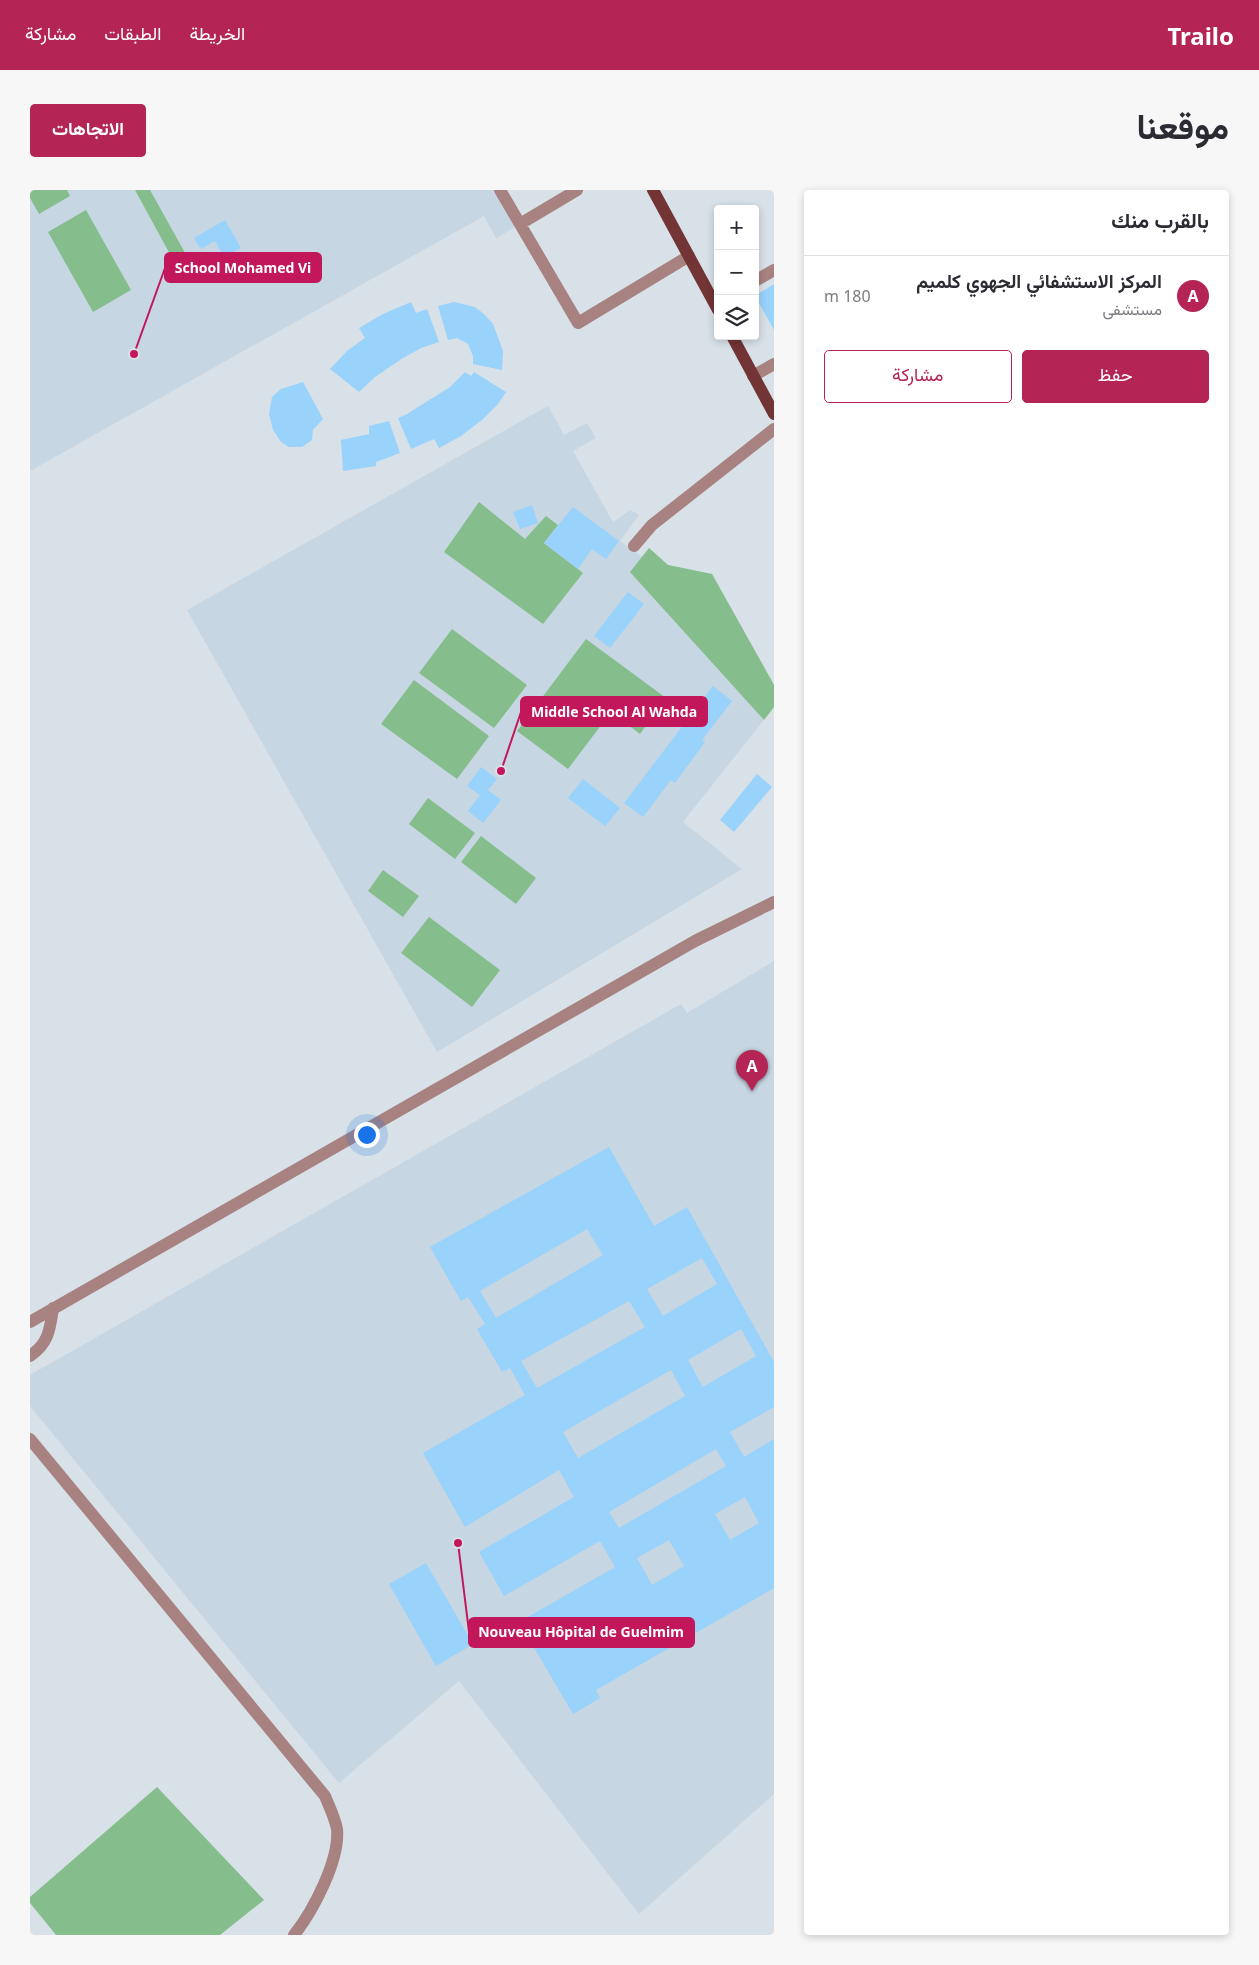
<!DOCTYPE html>
<html lang="ar">
<meta charset="utf-8">
<style>
:root{--surface:#fff;--page:#f7f7f7;--text:#2b2b33;--muted:#7c7c81;--line:#e1e1e2;--accent:#b42555}
body{margin:0;font-family:"Noto Sans",Vazirmatn,sans-serif;background:var(--page);color:var(--text);direction:rtl}
.controls{position:absolute;right:15px;top:15px;display:grid;overflow:hidden;border-radius:5px;box-shadow:0 2px 8px #0003}
.controls button{width:45px;height:45px;display:grid;place-items:center;padding:0;border:0;border-bottom:1px solid var(--line);background:var(--surface);color:var(--text);font:25px sans-serif}
.you{position:absolute;left:336px;top:944px;width:18px;height:18px;margin:-12px;border:4px solid #fff;border-radius:50%;background:#1a73e8;box-shadow:0 0 0 8px #1a73e833}
.badge{display:grid;place-items:center;width:32px;height:32px;border-radius:50%;background:var(--accent);color:#fff;font-size:16px;font-weight:700}
.pin{position:absolute;translate:-50% -41px;filter:drop-shadow(0 1px 2px #0008)}
.pin::after{content:'';position:absolute;top:26px;width:18px;height:15px;background:inherit;clip-path:polygon(0 0,100% 0,50% 100%)}
.list{margin:0;padding:0;list-style:none}
h2{display:flex;justify-content:space-between;align-items:center;height:65px;margin:0;padding:0 20px;font-size:21px}
h2 small{font-size:16px;font-weight:400;color:var(--muted)}
.list li{display:grid;grid-template-columns:32px 1fr auto;gap:15px;align-items:center;box-sizing:border-box;height:80px;padding:0 20px;border-top:1px solid var(--line)}
.list b{display:block;font-size:19px;white-space:nowrap}
.list p{margin:0;font-size:16px;white-space:nowrap;color:var(--muted)}
.list em{font-size:16px;font-style:normal;color:var(--muted)}
.actions{display:flex;gap:10px;padding:15px 20px}
.actions a{flex:1;padding:11px 0;border:1px solid var(--accent);border-radius:5px;text-align:center;font-size:18px;color:var(--accent)}
.actions .main{background:var(--accent);color:#fff}
.icon{flex:none;width:28px;height:28px;fill:none;stroke:currentColor;stroke-width:2;stroke-linecap:round;stroke-linejoin:round}
.map{position:relative;flex:none;width:744px;height:1745px;overflow:hidden;direction:ltr;border-radius:5px}
header{display:flex;align-items:center;gap:30px;box-sizing:border-box;height:70px;padding:0 25px;background:var(--accent);color:#fff}
header strong{font-size:24px}
nav{display:flex;gap:28px;margin-inline-start:auto;font-size:18px}
.intro{display:flex;align-items:center;justify-content:space-between;box-sizing:border-box;height:120px;padding:0 30px}
h1{margin:0;font-size:35px}
.button{padding:12px 22px;border-radius:5px;background:var(--accent);color:#fff;font-size:18px;font-weight:700}
main{display:flex;gap:30px;padding:0 30px}
aside{flex:1;background:var(--surface);border-radius:5px;box-shadow:0 2px 8px #0003}
.map>svg:first-child{display:block}
.built{fill:#c6d6e2}
.green{fill:#85bd8c}
.building{fill:#99d2fb;fill-rule:evenodd}
.lines{fill:none;stroke-linecap:round;stroke-linejoin:round}
.minor{stroke:#a78280;stroke-width:12}
.major{stroke:#723434;stroke-width:12}
.leader{fill:none;stroke:#c2185b;stroke-width:2}
.callout-dot{fill:#c2185b;stroke:#d8e1e8;stroke-width:2}
.callout{fill:#c2185b;stroke:#c2185b;stroke-width:2}
.callout-label{font-size:14px;text-anchor:middle;font-weight:bold;fill:#fff}
</style>
<header>
<strong>Trailo</strong>
<nav><a>الخريطة</a><a>الطبقات</a><a>مشاركة</a></nav>
</header>
<div class="intro"><h1>موقعنا</h1><a class="button">الاتجاهات</a></div>
<main>
<aside>
<h2>بالقرب منك<small></small></h2>
<ul class="list">
<li><span class="badge">A</span><div><b>المركز الاستشفائي الجهوي كلميم</b><p>مستشفى</p></div><em>180 m</em></li>
</ul>
<div class="actions"><a class="main">حفظ</a><a>مشاركة</a></div>
</aside>
<div class="map">
<svg width="744" height="1745" viewBox="0 0 744 1745">
<rect width="100%" height="100%" fill="#d8e1e8"/>
<path class="built" d="M0,0H463L485,37L466,48L454,26L0,281Z
M518,216L534,245L557,233L566,248L543,261L583,332L600,320L609,325L590,351L612,367L619,358L638,375L682,384L744,495V517L653,632L712,679L407,862L157,420Z
M744,771V1604L609,1724L429,1491L309,1593L0,1216V1185L651,814L657,823Z"/>
<path class="green" d="M0,0H37L40,6L9,24L0,8Z
M105,0H120L159,70L147,77Z
M56,20L101,100L63,122L18,42Z
M449,312L495,349L516,326L528,335L514,353L553,383L513,434L414,362Z
M619,358L638,375L682,384L744,495V517L734,530L600,382Z
M422,439L497,495L464,538L389,483Z
M556,449L636,508L610,544L581,522L538,579L487,541Z
M384,490L459,546L427,589L351,534Z
M398,608L445,643L425,669L379,634Z
M451,646L506,688L486,714L431,672Z
M353,680L389,706L373,727L338,701Z
M399,727L470,780L442,817L371,763Z
M127,1597L234,1710L190,1745H26L0,1713V1707Z"/>
<path class="building" d="M195,30L211,58L194,67L185,51L171,59L164,48Z
M744,94V140L725,106Z
M381,112L386,123L397,119L409,152L391,158L373,168L345,187L329,202L300,179L317,161L335,148L329,138L353,124Z
M424,112L445,117L454,124L463,134L473,161L472,180L443,174V166L438,154L427,148L418,150L408,116Z
M435,182L441,186L444,182L476,202L468,214L452,230L431,246L409,258L404,249L381,259L368,228L377,224L420,197Z
M273,192L293,229L283,240L282,250L272,257H259L251,252L243,240L239,224L242,207L251,199Z
M359,231L370,263L346,272V276L313,281L311,250L339,244V236Z
M502,315L508,333L490,339L483,322Z
M543,317L589,351L576,369L562,359L548,379L514,353Z
M598,402L614,414L580,458L564,446Z
M683,496L702,511L672,550L675,552L645,593L641,590L613,627L594,613Z
M451,577L467,589L458,600L471,610L453,633L438,621L450,605L437,596Z
M727,584L742,597L704,642L690,630Z
M553,589L590,618L575,636L538,608Z
M579,957L624,1036L657,1017L744,1172V1217L700,1242L714,1267L744,1249V1398L566,1500L570,1508L543,1524L489,1432L585,1377L570,1351L474,1406L449,1362L544,1307L529,1280L435,1337L393,1263L495,1205L480,1178L472,1182L447,1139L455,1134L438,1107L431,1111L400,1057ZM557,1039L573,1065L466,1128L450,1101ZM672,1068L687,1094L633,1126L617,1099ZM599,1111L615,1137L507,1198L491,1171ZM711,1139L726,1166L673,1197L658,1170ZM641,1180L655,1206L548,1268L533,1242ZM686,1259L696,1276L589,1338L579,1322ZM715,1307L729,1333L700,1350L685,1324ZM639,1350L654,1376L622,1395L607,1368Z
M396,1373L443,1454L406,1476L359,1394Z"/>
<g class="lines">
<path class="minor" d="M470,0L548,133L659,66
M490,34L547,0
M725,91L744,80
M723,186L744,174
M604,356L622,335L744,239
M0,1132L665,751L744,712
M0,1166C19,1153 20,1139 23,1118
M0,1249L295,1606C299,1616 305,1628 307,1639C310,1670 283,1721 264,1745"/>
<path class="major" d="M623,0L688,120
M702,146L744,224"/>
</g>
<path class="leader" d="M104 164L135 78M471 581L491 522M428 1353L439 1442"/>
<g class="callout-dot">
<circle cx="104" cy="164" r="5"/>
<circle cx="471" cy="581" r="5"/>
<circle cx="428" cy="1353" r="5"/>
</g>
<g class="callout">
<rect x="135" y="63" width="156" height="29" rx="5"/>
<rect x="491" y="507" width="186" height="29" rx="5"/>
<rect x="439" y="1428" width="225" height="29" rx="5"/>
</g>
<g class="callout-label">
<text x="213" y="83">School Mohamed Vi</text>
<text x="584" y="527">Middle School Al Wahda</text>
<text x="551" y="1447">Nouveau Hôpital de Guelmim</text>
</g>
</svg>
<div class="controls">
<button>+</button>
<button>−</button>
<button><svg class="icon" aria-label="layers" viewBox="0 0 24 24"><path d="M12 4l9 5-9 5-9-5zM3 14l9 5 9-5"/></svg></button>
</div>
<div class="you"></div>
<div class="pin badge" style="left:722px;top:901px">A</div>
</div>
</main>
